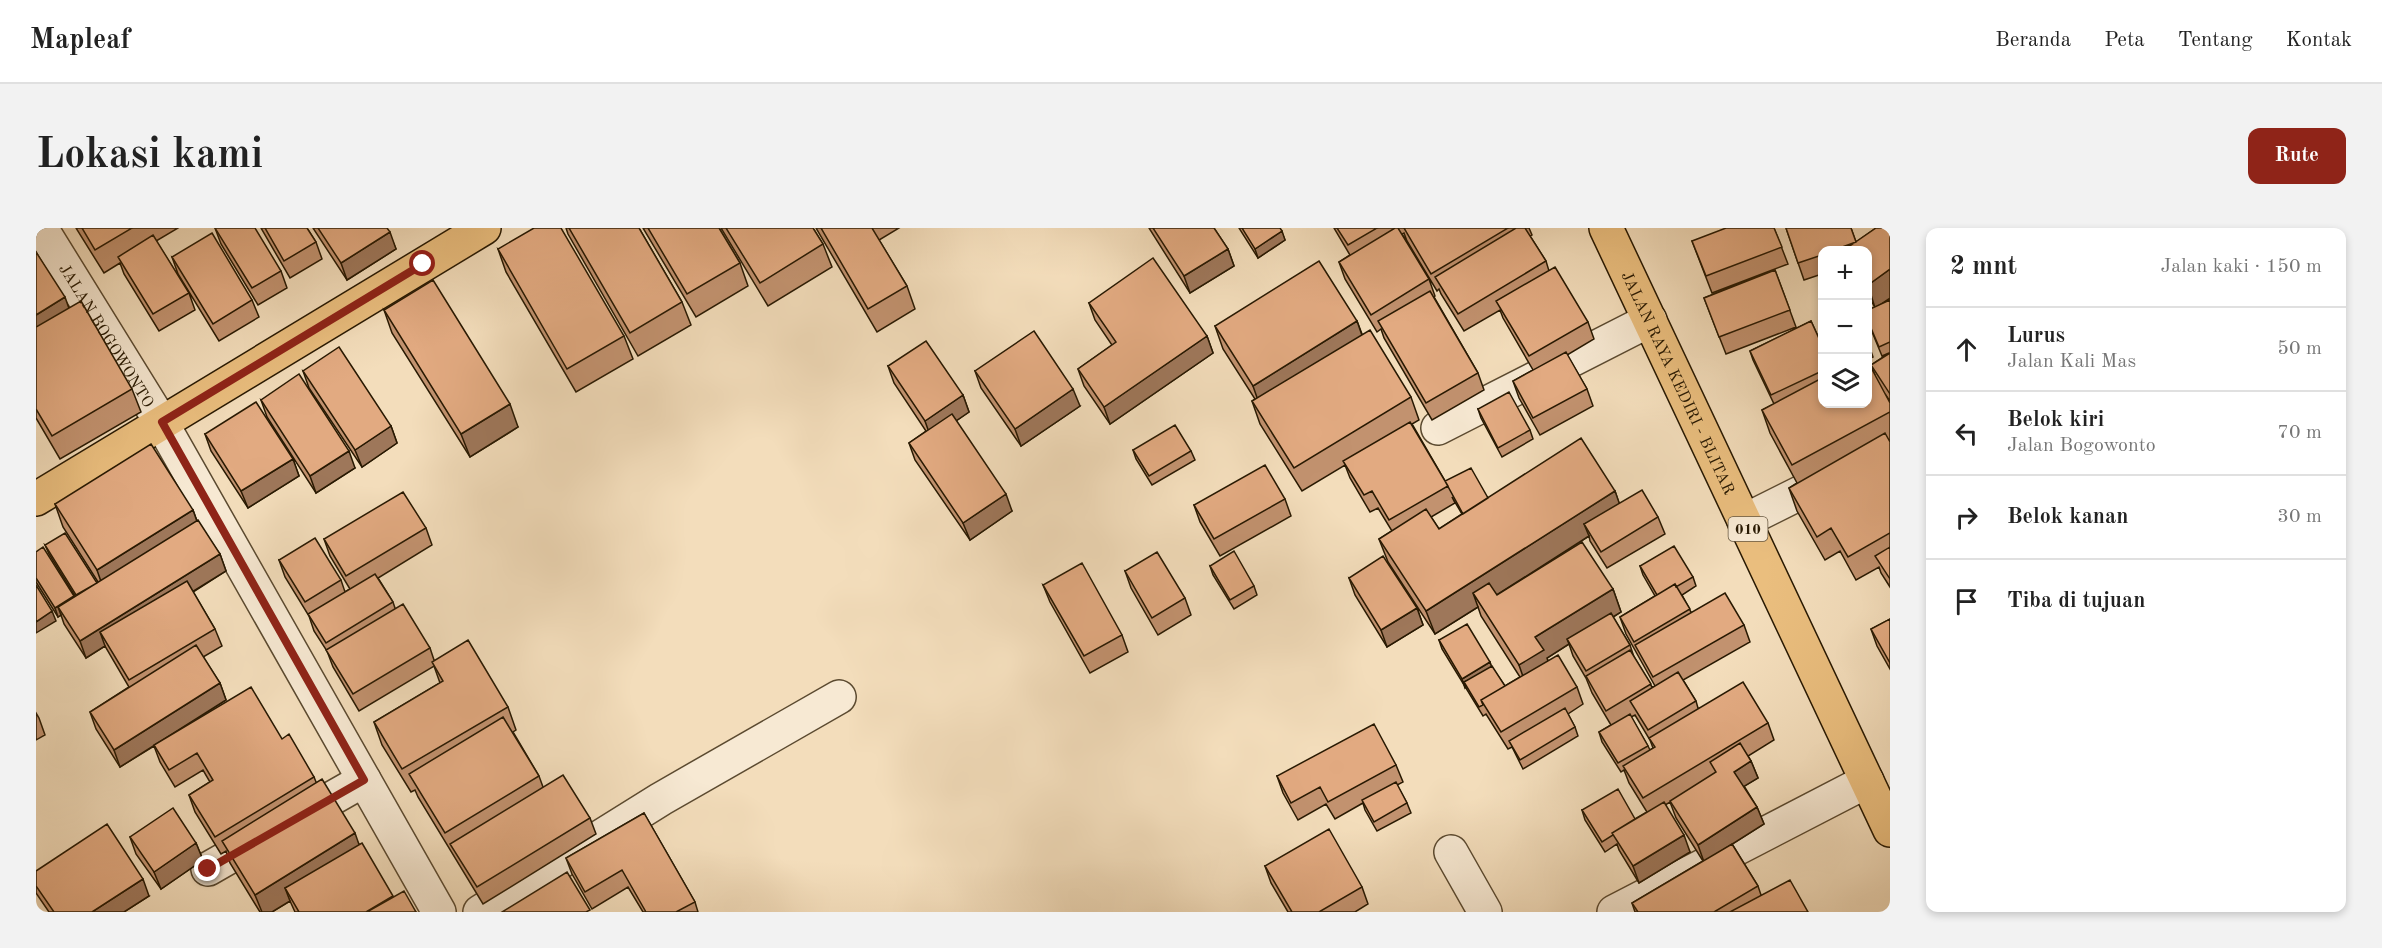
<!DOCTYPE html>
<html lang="id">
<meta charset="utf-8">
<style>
:root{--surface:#fff;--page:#f2f2f2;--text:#222;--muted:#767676;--line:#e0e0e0;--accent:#8f2418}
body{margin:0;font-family:"Old Standard TT",serif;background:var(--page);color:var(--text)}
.controls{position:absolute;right:18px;top:18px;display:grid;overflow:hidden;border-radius:12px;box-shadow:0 3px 9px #0003}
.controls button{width:54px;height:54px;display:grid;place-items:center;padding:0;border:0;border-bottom:2px solid var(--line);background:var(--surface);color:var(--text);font:30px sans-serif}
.stop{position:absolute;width:18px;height:18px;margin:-14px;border:4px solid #8f2418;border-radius:50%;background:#fff}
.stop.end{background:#8f2418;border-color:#fff;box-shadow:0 2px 6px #0008}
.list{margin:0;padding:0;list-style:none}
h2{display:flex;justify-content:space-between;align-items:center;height:78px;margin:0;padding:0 24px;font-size:26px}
h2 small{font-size:20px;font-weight:400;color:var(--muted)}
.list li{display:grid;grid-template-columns:39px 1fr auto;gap:18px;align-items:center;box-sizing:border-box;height:84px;padding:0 24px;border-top:2px solid var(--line)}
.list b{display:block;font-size:22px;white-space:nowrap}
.list p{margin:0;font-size:20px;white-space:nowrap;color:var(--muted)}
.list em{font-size:20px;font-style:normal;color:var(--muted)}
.icon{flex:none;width:33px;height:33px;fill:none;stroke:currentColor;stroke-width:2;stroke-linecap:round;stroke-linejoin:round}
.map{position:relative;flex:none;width:1854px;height:684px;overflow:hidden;border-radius:12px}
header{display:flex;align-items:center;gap:36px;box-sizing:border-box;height:84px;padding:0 30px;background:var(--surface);border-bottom:2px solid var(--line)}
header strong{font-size:28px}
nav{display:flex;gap:33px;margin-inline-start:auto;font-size:21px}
.intro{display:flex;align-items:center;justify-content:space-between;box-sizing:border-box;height:144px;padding:0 36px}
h1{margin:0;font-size:42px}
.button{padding:15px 27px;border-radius:12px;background:var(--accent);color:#fff;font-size:21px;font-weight:700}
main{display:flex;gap:36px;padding:0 36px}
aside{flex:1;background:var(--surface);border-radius:12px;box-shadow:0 3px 9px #0003}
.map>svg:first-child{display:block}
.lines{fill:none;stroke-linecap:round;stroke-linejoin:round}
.minor-casing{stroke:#5b4a30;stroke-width:36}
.major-casing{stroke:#281902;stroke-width:36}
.minor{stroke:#f7e9d3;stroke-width:33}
.major{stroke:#eabe7e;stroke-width:33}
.wall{fill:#c2926f;stroke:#281902;stroke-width:1.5;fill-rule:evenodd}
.shaded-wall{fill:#9e775a;stroke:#281902;stroke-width:1.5}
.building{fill:#e2aa81;stroke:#281902;stroke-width:1.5}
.route{stroke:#8f2418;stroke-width:8}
.labels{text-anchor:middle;stroke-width:4.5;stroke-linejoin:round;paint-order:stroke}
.shield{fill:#f7e9d3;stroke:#665741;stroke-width:1.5}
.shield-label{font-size:15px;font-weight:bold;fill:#281902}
.street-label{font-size:16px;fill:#281902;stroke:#f7e9d3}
</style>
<header>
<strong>Mapleaf</strong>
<nav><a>Beranda</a><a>Peta</a><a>Tentang</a><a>Kontak</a></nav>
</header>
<div class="intro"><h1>Lokasi kami</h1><a class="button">Rute</a></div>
<main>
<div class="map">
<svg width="1854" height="684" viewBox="0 0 1854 684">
<rect width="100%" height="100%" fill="#f3ddbb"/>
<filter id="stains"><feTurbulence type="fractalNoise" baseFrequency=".00333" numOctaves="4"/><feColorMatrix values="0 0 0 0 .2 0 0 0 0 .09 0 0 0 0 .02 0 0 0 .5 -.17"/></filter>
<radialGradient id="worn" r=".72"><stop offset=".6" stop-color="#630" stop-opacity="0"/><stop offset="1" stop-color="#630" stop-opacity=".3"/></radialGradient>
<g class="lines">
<g class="minor-casing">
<g id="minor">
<path id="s1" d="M5,0L125,194L403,684"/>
<path d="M1402,200L1614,92"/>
<path d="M1708,293L1854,220"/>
<path d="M1415,624L1449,684"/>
<path d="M172,641L328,552"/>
<path d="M444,684L625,571L803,469"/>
<path d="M1578,684L1831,553"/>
</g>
</g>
<g class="major-casing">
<g id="major">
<path id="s2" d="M1570,0L1854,602"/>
<path d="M0,271L448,0"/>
</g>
</g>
<use href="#minor" class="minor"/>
<use href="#major" class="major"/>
</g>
<path class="wall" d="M40,0H142L120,13L153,65L159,82L123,103L88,46L84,35L68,45Z
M179,0L245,43L251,60L222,77L185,16Z
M225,0H271L280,14L286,31L254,50Z
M277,0H351L360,21L311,52Z
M530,0H603L646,74L655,97L602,128L532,6Z
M607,0H683L704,35L712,58L660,89Z
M685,0H777L787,16L796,39L732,78Z
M780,0H863L843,12L871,58L879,81L841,104Z
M1113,0H1178L1192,21L1198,38L1154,65Z
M1203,0H1244L1249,12L1222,30Z
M1298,0H1493L1496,7L1494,8L1510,33L1513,43L1552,94L1558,111L1531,127L1551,161L1557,178L1504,207L1483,170L1477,153L1497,142L1467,90L1464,82L1428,103L1405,66L1403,61L1401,63L1371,13L1368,5L1366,6L1393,51L1399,68L1398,69L1442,145L1448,162L1396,192L1348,110L1345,101L1341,104L1309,51L1303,34L1314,27Z
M1738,0L1752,36L1676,65L1656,13Z
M1750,0H1815L1820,14L1840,0H1854V70L1846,76L1854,72V173L1849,166L1854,175V212H1853L1854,214V359L1845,345L1843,339L1820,352L1804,323L1789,332L1761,283L1753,260L1761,255L1734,205L1726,182L1738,176L1717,132L1714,123L1775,93L1786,117V176H1832V134L1839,147L1835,137L1853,125L1846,128L1832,94V82L1839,79L1832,68V22H1786V46L1768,52Z
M462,21L588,108L597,131L540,164L470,44Z
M0,24L33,80L96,161L105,184L24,231L0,190Z
M136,29L216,72L223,89L183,113L142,46Z
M1739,42L1760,99L1690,126L1668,70Z
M1053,75L1171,108L1177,125L1074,196L1048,158L1042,141L1076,117L1059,92Z
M348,82L482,199L434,229L356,105Z
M1321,93L1326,106L1375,169L1383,192L1376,196L1409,253L1452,270L1579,263L1583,275L1622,289L1629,306L1571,340L1554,313L1553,308L1461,367L1577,361L1585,384L1577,389L1594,417L1598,429L1616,459L1619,458L1590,406L1584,389L1619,368L1607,347L1604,338L1657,349L1660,358L1646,367L1655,384L1708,397L1714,414L1647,452L1660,473L1662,480L1732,495L1738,512L1712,528L1715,533L1722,550L1708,558L1721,579L1728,596L1696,616L1722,658L1725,667L1772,684H1599L1596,675L1667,633L1640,590L1634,574L1629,577L1654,624L1603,655L1583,622L1581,616L1569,624L1549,592L1546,582L1599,591L1611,584L1593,555L1588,542L1585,544L1566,514L1563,504L1575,497L1556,465L1550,450L1537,428L1533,416L1511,430L1512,433L1541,459L1547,476L1532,486L1539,499L1542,508L1487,541L1476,519L1472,521L1450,486L1447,488L1406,421L1403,412L1454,434L1455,438L1469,458L1484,449L1445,388L1442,379L1399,406L1352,334L1343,311L1356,303L1342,280L1334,284L1314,250L1309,237L1266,263L1224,196L1216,173L1219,171L1187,121L1179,98ZM1416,269L1426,286L1403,301L1395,289L1419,275ZM1599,487L1614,512L1617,520L1614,522L1612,518L1595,489Z
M1832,114L1837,129L1832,131Z
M852,138L927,167L933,184L920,193L976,283L934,312L879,232L873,215L890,203L858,155Z
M267,143L355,198L361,215L326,239L273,160Z
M939,143L1044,178L985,218L945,160Z
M225,172L319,240L280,265L231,189Z
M1442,181L1494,202L1497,211L1466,229L1445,190Z
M169,206L257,231L263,248L212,280L175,223Z
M1097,222L1155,223L1159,232L1116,257L1100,231Z
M1249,271L1255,288L1184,328L1164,294L1158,277Z
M19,276L157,282L161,293L184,326L190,343L157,364L179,401L186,418L167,429L184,455L190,472L135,507L246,511L278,549L280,554L323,616L357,669L380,684H259L254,673L236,684H224L194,635L190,623L185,626L159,584L153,567L174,554L167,542L139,559L124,534L118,518L84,539L60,501L54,484L93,459L69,418L50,430L28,396L25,387L22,389L0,354V324L38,369L39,368L13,326L9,317L61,355L62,354L27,299Z
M390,300L396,317L342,350L357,374L359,380L394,420L398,432L472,479L480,502L477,504L503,548L507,559L554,590L560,606L447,676L382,569L379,562L375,564L346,517L338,494L404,455L398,438L323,483L297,439L291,423L278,403L273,388L249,349L243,332L305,352L309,364L314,361L294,328L288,311Z
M1174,338L1218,358L1221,367L1198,381L1177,347Z
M1089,343L1149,370L1155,387L1122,407L1095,360Z
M1313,350L1381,380L1387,397L1351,419L1319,367Z
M1007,357L1086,407L1092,424L1054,445L1014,374Z
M1854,391V441L1841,418L1835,401Z
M0,485L3,490L9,507L0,512Z
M1360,537L1367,554L1361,557L1371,575L1375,585L1341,603L1329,582L1327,575L1299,591L1290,576L1262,592L1247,565L1241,548Z
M608,585L659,674L662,684H607L592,659L556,681L536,646L530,630Z
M94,609L160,615L167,632L125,661L100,626Z
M1229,638L1326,659L1332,676L1319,684H1252L1235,655Z
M0,643L113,668L88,684H13L0,665Z"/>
<path class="shaded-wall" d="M1246,3L1249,12L1222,30L1219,21Z
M354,4L360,21L311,52L305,35Z
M1192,21L1198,38L1154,65L1148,48Z
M1854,41V70L1839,80L1832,57Z
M29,69L37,92L0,115V87Z
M1321,93L1329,116L1225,181L1217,158Z
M1171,108L1177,125L1074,196L1068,179Z
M1037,161L1044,178L985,218L979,201Z
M927,167L933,184L895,210L889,193Z
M474,176L482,199L434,229L425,206Z
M355,198L361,215L326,239L319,222Z
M313,223L319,240L280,265L274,248Z
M257,231L263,248L212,280L205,263Z
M1579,263L1587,286L1548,296L1553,308L1445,377L1437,365L1442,379L1399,406L1390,383Z
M970,266L976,283L934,312L927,295Z
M157,282L165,305L69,365L61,342Z
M184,326L190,343L72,416L64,404L69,418L50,430L44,413Z
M1577,361L1585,384L1534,416L1531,411L1533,416L1511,430L1516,445L1491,460L1483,437L1499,409Z
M38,368L22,379L25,387L22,389L19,380Z
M1381,380L1387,397L1351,419L1345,402Z
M16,383L20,393L0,405V394Z
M1454,434L1457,443L1428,454L1430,459L1429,460L1426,451Z
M184,455L190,472L84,539L78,522Z
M1715,533L1722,550L1704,561L1698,544Z
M1721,579L1728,596L1668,634L1662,617Z
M319,605L327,628L249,660L254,673L236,684H226L219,667Z
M1648,607L1654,624L1603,655L1597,638Z
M160,615L167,632L125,661L118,644Z
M107,651L113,668L88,684H56Z"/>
<path class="building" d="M46,0H96L59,22Z
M179,0H219L245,43L216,60Z
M229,0H271L280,14L248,33Z
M282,0H351L354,4L305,35Z
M498,0H525L588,108L531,141L462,21Z
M533,0H603L646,74L594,105Z
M612,0H683L704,35L651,66Z
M690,0H777L787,16L724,55Z
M785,0H836L871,58L832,81Z
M1117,0H1178L1192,21L1148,48Z
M1206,0H1244L1246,3L1219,21Z
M1301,0H1341L1312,17Z
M1359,0H1362L1393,51L1335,87L1303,34Z
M1368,0H1472L1395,46Z
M1480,0H1489L1510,33L1422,86L1399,49Z
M1690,0H1738L1746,19L1670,48L1656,13Z
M1750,0H1815L1820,14L1798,22H1786V27L1762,35Z
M1840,0H1854V41L1832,57V22H1808Z
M176,5L216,72L177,96L136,29Z
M117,7L153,65L117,86L82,29Z
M0,24L29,69L0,87Z
M1117,30L1171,108L1068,179L1042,141L1080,114L1053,75Z
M1283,33L1321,93L1217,158L1179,98Z
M1519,39L1552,94L1493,128L1460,73Z
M1739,42L1754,82L1683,109L1668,70Z
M397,52L474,176L425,206L348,82Z
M1394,63L1442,145L1390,175L1342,93Z
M1854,72V114L1843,119L1832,93V82Z
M45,73L96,161L16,208L0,181V99Z
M1775,93L1786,117V143L1735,167L1714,123Z
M1334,102L1375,169L1258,240L1216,173Z
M998,103L1037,161L979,201L939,143Z
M890,113L927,167L889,193L852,138Z
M303,119L355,198L319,222L267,143Z
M1530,124L1551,161L1497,190L1477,153Z
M1854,125V166L1835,137Z
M1832,134L1854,175V184L1756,237L1726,182L1786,150V176H1832Z
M263,146L313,223L274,248L225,172Z
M1473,164L1494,202L1462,220L1442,181Z
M220,174L257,231L205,263L169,206Z
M916,186L970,266L927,295L873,215Z
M1374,194L1412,258L1353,292L1336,263L1328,267L1307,233Z
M1139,197L1155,223L1113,248L1097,222Z
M1849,205L1854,214V305L1812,329L1795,300L1781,309L1753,260Z
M1545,210L1579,263L1390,383L1343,311L1390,281L1403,301Z
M115,216L157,282L61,342L19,276Z
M1229,237L1249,271L1178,311L1158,277Z
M1435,240L1452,270L1427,286L1409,253Z
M1606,262L1622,289L1565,324L1548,296Z
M367,264L390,300L310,348L288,311Z
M162,292L184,326L44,413L22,379Z
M29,305L61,355L40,367L9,317Z
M279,310L305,352L269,374L243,332Z
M1546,314L1577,361L1499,409L1508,422L1483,437L1437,365L1453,355L1461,367Z
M1638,318L1657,349L1640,359L1639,356L1621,367L1604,338Z
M7,319L38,368L19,380L0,350V324Z
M1854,319V351L1839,328Z
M1198,323L1218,358L1194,372L1174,338Z
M1121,324L1149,370L1116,390L1089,343Z
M1347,328L1381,380L1345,402L1313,350Z
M1046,335L1086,407L1048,428L1007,357Z
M339,346L357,374L290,415L272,386Z
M151,353L179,401L93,452L64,404Z
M1639,356L1654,381L1598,414L1584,389Z
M0,357L16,383L0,394Z
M1689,365L1708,397L1617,449L1599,417Z
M367,376L394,420L317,466L290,422Z
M1575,385L1594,417L1550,443L1531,411Z
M1854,391V435L1835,401Z
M1431,396L1454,434L1426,451L1403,412Z
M432,412L472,479L366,541L338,494L407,453L396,434Z
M160,417L184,455L78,522L54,484Z
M1594,422L1615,456L1570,483L1550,448Z
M1522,427L1541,459L1465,504L1445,472Z
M1456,438L1469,458L1445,472L1447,477L1443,479L1428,454Z
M1642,444L1660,473L1612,502L1594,473Z
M1707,454L1732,495L1607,570L1587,538L1619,519L1613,510Z
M215,459L246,511L253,506L278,549L179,609L153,567L177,552L161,525L133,542L118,517Z
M1529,480L1539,499L1484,532L1473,513Z
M1594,486L1612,518L1582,535L1563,504Z
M467,489L503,548L409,605L373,546Z
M1338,496L1360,537L1292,574L1284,559L1255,575L1241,548Z
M1704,515L1715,533L1698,544L1721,579L1662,617L1634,573L1680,544L1674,534Z
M527,547L554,590L441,659L414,616Z
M286,551L319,605L219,667L186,613Z
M1360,554L1371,575L1338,594L1326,572Z
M1582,561L1599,591L1576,605L1577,607L1566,614L1546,582Z
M1628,574L1648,607L1597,638L1576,605Z
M137,580L160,615L118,644L94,609Z
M608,585L659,674L640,684H610L586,642L549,664L530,630Z
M71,596L107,651L56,684H18L0,658V643Z
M1293,601L1326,659L1283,684H1256L1229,638Z
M326,615L357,668L330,684H263L249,660Z
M1696,616L1722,658L1678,684H1602L1596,675Z
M531,644L554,682L550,684H466Z
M1754,652L1772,684H1694Z
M368,663L380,684H331Z"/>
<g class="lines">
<path class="route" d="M172,641L328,552L126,194L387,36"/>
</g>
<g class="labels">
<rect class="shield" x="1692.5" y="289" width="39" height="24" rx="4.5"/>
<g class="shield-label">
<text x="1712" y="306">010</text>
</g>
<g class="street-label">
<text dy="6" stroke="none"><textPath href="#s1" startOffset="126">JALAN BOGOWONTO</textPath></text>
<text dy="6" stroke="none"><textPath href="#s2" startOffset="171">JALAN RAYA KEDIRI - BLITAR</textPath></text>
</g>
</g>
<rect width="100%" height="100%" filter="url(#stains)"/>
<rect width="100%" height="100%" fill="url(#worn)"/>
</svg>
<div class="controls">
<button>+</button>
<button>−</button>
<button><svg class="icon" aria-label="layers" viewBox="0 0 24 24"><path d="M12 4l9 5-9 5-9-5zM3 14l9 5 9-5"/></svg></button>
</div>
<div class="stop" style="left:387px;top:36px"></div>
<div class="stop end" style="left:172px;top:641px"></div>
</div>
<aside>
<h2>2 mnt<small>Jalan kaki · 150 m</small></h2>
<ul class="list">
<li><svg class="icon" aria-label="ahead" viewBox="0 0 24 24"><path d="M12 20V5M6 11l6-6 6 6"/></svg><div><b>Lurus</b><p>Jalan Kali Mas</p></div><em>50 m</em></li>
<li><svg class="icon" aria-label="left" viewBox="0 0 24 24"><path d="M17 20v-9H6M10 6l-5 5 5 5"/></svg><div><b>Belok kiri</b><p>Jalan Bogowonto</p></div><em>70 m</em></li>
<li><svg class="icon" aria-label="right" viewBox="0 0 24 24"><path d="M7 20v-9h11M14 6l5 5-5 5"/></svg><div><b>Belok kanan</b></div><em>30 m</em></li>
<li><svg class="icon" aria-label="arrive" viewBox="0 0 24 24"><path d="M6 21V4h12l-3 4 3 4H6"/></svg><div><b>Tiba di tujuan</b></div></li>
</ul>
</aside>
</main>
